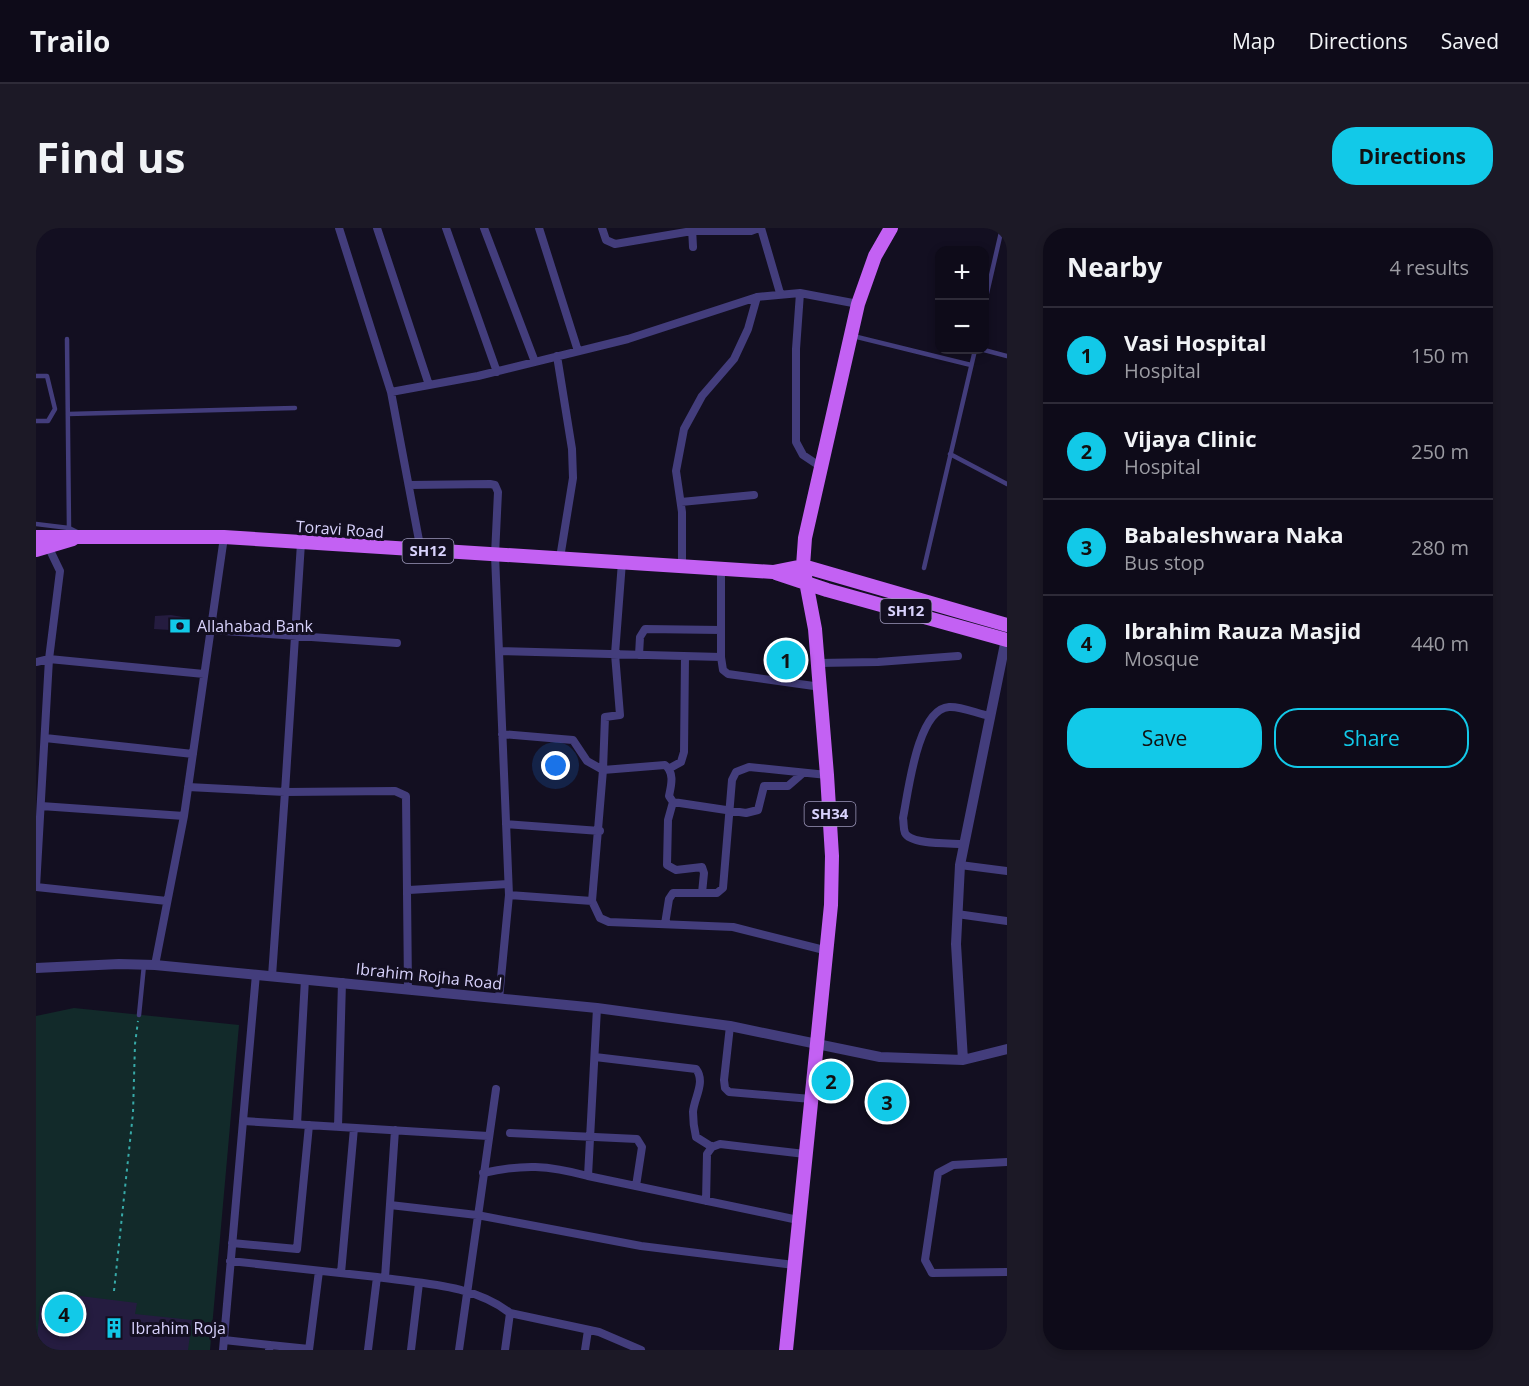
<!DOCTYPE html>
<meta charset="utf-8">
<style>
:root{--surface:#0e0b19;--page:#1c1926;--text:#f1f3f6;--muted:#9b9ba2;--line:#2e2b38;--accent:#12c9e8}
body{margin:0;font-family:"Open Sans",sans-serif;background:var(--page);color:var(--text)}
.controls{position:absolute;right:18px;top:18px;display:grid;overflow:hidden;border-radius:12px;box-shadow:0 3px 9px #0003}
.controls button{width:54px;height:54px;display:grid;place-items:center;padding:0;border:0;border-bottom:2px solid var(--line);background:var(--surface);color:var(--text);font:30px sans-serif}
.you{position:absolute;left:520px;top:538px;width:21px;height:21px;margin:-15px;border:4px solid #fff;border-radius:50%;background:#1a73e8;box-shadow:0 0 0 9px #1a73e833}
.badge{display:grid;place-items:center;width:39px;height:39px;border-radius:50%;background:var(--accent);color:#111;font-size:20px;font-weight:700}
.pin{position:absolute;translate:-50% -50%;border:3px solid #fff;box-shadow:0 2px 6px #0006}
.list{margin:0;padding:0;list-style:none}
h2{display:flex;justify-content:space-between;align-items:center;height:78px;margin:0;padding:0 24px;font-size:26px}
h2 small{font-size:20px;font-weight:400;color:var(--muted)}
.list li{display:grid;grid-template-columns:39px 1fr auto;gap:18px;align-items:center;box-sizing:border-box;height:96px;padding:0 24px;border-top:2px solid var(--line)}
.list b{display:block;font-size:22px;white-space:nowrap}
.list p{margin:0;font-size:20px;white-space:nowrap;color:var(--muted)}
.list em{font-size:20px;font-style:normal;color:var(--muted)}
.actions{display:flex;gap:12px;padding:18px 24px}
.actions a{flex:1;padding:14px 0;border:2px solid var(--accent);border-radius:24px;text-align:center;font-size:21px;color:var(--accent)}
.actions .main{background:var(--accent);color:#111}
.map{position:relative;flex:none;width:971px;height:1122px;overflow:hidden;border-radius:24px}
header{display:flex;align-items:center;gap:36px;box-sizing:border-box;height:84px;padding:0 30px;background:var(--surface);border-bottom:2px solid var(--line)}
header strong{font-size:28px}
nav{display:flex;gap:33px;margin-inline-start:auto;font-size:21px}
.intro{display:flex;align-items:center;justify-content:space-between;box-sizing:border-box;height:144px;padding:0 36px}
h1{margin:0;font-size:42px}
.button{padding:15px 27px;border-radius:24px;background:var(--accent);color:#111;font-size:21px;font-weight:700}
main{display:flex;gap:36px;padding:0 36px}
aside{flex:1;background:var(--surface);border-radius:24px;box-shadow:0 3px 9px #0003}
.map>svg:first-child{display:block}
.green{fill:#122a2a}
.building{fill:#251c40}
.lines{fill:none;stroke-linecap:round;stroke-linejoin:round}
.path{stroke:#37aaa8;stroke-width:2;stroke-dasharray:3 4.5;stroke-linecap:butt}
.service{stroke:#433d7c;stroke-width:4.5}
.minor{stroke:#433d7c;stroke-width:8}
.tertiary{stroke:#433d7c;stroke-width:10}
.primary{stroke:#c361f3;stroke-width:14}
.labels{text-anchor:middle;stroke-width:6;stroke-linejoin:round;paint-order:stroke}
.shield{fill:#130f21;stroke:#9d98ba;stroke-width:1.5}
.shield-label{font-size:15px;font-weight:bold;fill:#d8d2fc}
.street-label{font-size:16px;fill:#d8d2fc;stroke:#130f21}
.poi-label{font-size:16px;fill:#d8d2fc;stroke:#130f21;text-anchor:start}
</style>
<header>
<strong>Trailo</strong>
<nav><a>Map</a><a>Directions</a><a>Saved</a></nav>
</header>
<div class="intro"><h1>Find us</h1><a class="button">Directions</a></div>
<main>
<div class="map">
<svg width="971" height="1122" viewBox="0 0 971 1122">
<rect width="100%" height="100%" fill="#130f21"/>
<path class="green" d="M38,780L203,797L174,1122H0V788Z"/>
<path class="building" d="M135,387L152,390L151,403L118,401L119,388Z
M740,415H762V443H736V422H740Z
M790,848H800L799,859L789,858Z
M44,1068L101,1075L99,1086L156,1092L152,1122H0L4,1078L41,1081Z"/>
<g class="lines">
<path class="path" d="M78,1063L97,885L99,816L102,793"/>
<path class="service" d="M948,78L966,0
M817,108L935,137
M31,111L33,300
M948,122L971,128
M0,148H11L19,181L12,193H0
M32,186L259,180
M914,226L971,256
M0,296L33,300L43,305
M888,340L939,122
M103,787L108,737"/>
<path class="minor" d="M303,0L355,164L385,323
M341,0L393,157
M410,0L461,144
M448,0L499,134
M503,0L542,123
M566,0L570,12L579,16L656,3H715L723,0
M656,0L657,19
M725,0L744,65
M764,65L760,121V214L767,227L785,239
M521,128L536,221L537,250L524,330
M355,164L442,148L592,111L721,69L764,65L822,76
M373,257L454,256L459,257L462,264L459,327L473,667L463,771
M645,274L718,267
M265,315L249,564L359,563L370,568L372,760
M586,334L579,426L584,487L569,489L567,542L629,537C639,545 635,558 633,568L637,574L710,585L722,582L728,558H752L767,545
M646,338V284L640,243L648,201L666,168L698,131L712,101L721,69
M685,340V429L687,442L692,446L785,459
M175,402L361,415
M463,423L685,429
M603,427L604,409L609,401L685,402
M0,434L13,431L168,446
M782,435L842,434L922,428
M466,506L537,512L551,533L567,542L556,673L473,667
M9,510L157,526
M634,540L645,534L648,524L649,429
M152,559L249,564L236,748
M637,574L632,592L631,637L640,642L666,639L668,645L666,665
M5,578L148,588
M470,596L564,603
M927,616C914,615 875,617 869,605C867,600 868,595 867,590C872,566 881,481 913,479C925,478 942,486 954,488
M924,637L971,643
M0,659L13,431L24,343L11,316
M0,659L131,673
M373,662L472,656
M556,673L564,690L573,694L697,699L792,723
M921,686L971,693
M629,696L633,671L637,665H681L687,660L696,552L700,544L713,539L791,547
M119,737L148,588L188,309
M220,746L207,893L452,908
M561,780L552,948L762,992
M694,798L688,852L689,860L693,864L775,871
M559,829L660,841C670,854 658,870 657,884C657,893 658,901 660,909L676,919
M261,896L269,751
M302,899L306,754
M474,905L601,911L606,919L600,958
M971,934L917,937L902,945L889,1032L896,1045L971,1044
M447,945C488,936 511,937 552,948
M670,973L671,926L676,919L684,916L769,926
M354,977L441,987L605,1018L758,1037
M196,1015L261,1021L273,897
M194,1033L341,1049
M305,1045L318,900
M349,1050L359,902
M474,1085L563,1104L605,1122
M188,1112L234,1117L233,1122
M234,1117L273,1121
M187,1122L207,893
M273,1122L283,1043
M332,1122L341,1049C387,1056 436,1056 474,1085L469,1122
M375,1122L383,1055
M423,1122L460,861
M549,1122L552,1102"/>
<path class="tertiary" d="M0,740L83,736L119,737L561,780L694,798L844,829L927,832L971,821
M927,832L920,716L924,637L970,411"/>
<path class="primary" d="M0,309H188L737,344L767,338L971,397
M0,322L37,311
M740,345L791,362L971,412
M750,1122L795,677L796,628L791,547L779,401L767,338L769,310L822,76L839,28L855,0"/>
</g>
<defs>
<g id="bank-bare" transform="scale(1.62)"><path d="M-6-4H6V4H-6ZM0-2.3a2.3 2.3 0 1 0 0 4.6a2.3 2.3 0 1 0 0-4.6Z" fill="#12c9e8" stroke="#130f21" stroke-width="2.5" paint-order="stroke"/></g>
<g id="building-bare" transform="scale(1.62)"><path d="M-4-6H4V6H1V3H-1V6H-4ZM-2.5-4.3h1.7v1.8h-1.7ZM.8-4.3h1.7v1.8H.8ZM-2.5-1h1.7V.8h-1.7ZM.8-1h1.7V.8H.8Z" fill="#12c9e8" stroke="#130f21" stroke-width="2.5" paint-order="stroke"/></g>
</defs>
<g fill-rule="evenodd">
<use href="#bank-bare" x="144" y="398"/>
<use href="#building-bare" x="78" y="1100"/>
</g>
<g class="labels">
<g class="shield">
<rect x="366.5" y="311" width="51" height="24" rx="4.5"/>
<rect x="844.5" y="371" width="51" height="24" rx="4.5"/>
<rect x="768.5" y="574" width="51" height="24" rx="4.5"/>
</g>
<g class="shield-label">
<text x="392" y="328">SH12</text>
<text x="870" y="388">SH12</text>
<text x="794" y="591">SH34</text>
</g>
<g class="street-label">
<text transform="translate(304 301) rotate(4)" y="6">Toravi Road</text>
<text transform="translate(393 748) rotate(6)" y="6">Ibrahim Rojha Road</text>
</g>
<g class="poi-label">
<text x="161" y="404">Allahabad Bank</text>
<text x="95" y="1106">Ibrahim Roja</text>
</g>
</g>
</svg>
<div class="controls">
<button>+</button>
<button>−</button>
</div>
<div class="you"></div>
<div class="pin badge" style="left:750px;top:432px">1</div>
<div class="pin badge" style="left:795px;top:853px">2</div>
<div class="pin badge" style="left:851px;top:874px">3</div>
<div class="pin badge" style="left:28px;top:1086px">4</div>
</div>
<aside>
<h2>Nearby<small>4 results</small></h2>
<ul class="list">
<li><span class="badge">1</span><div><b>Vasi Hospital</b><p>Hospital</p></div><em>150 m</em></li>
<li><span class="badge">2</span><div><b>Vijaya Clinic</b><p>Hospital</p></div><em>250 m</em></li>
<li><span class="badge">3</span><div><b>Babaleshwara Naka</b><p>Bus stop</p></div><em>280 m</em></li>
<li><span class="badge">4</span><div><b>Ibrahim Rauza Masjid</b><p>Mosque</p></div><em>440 m</em></li>
</ul>
<div class="actions"><a class="main">Save</a><a>Share</a></div>
</aside>
</main>
